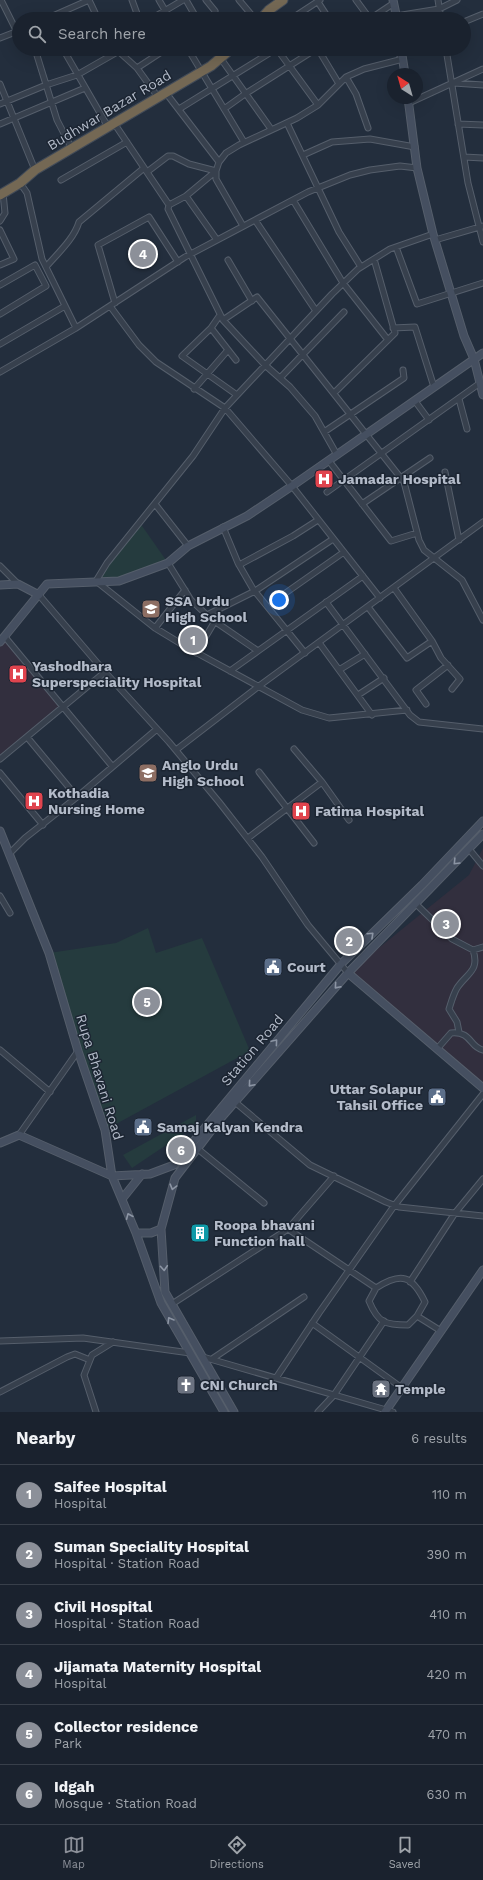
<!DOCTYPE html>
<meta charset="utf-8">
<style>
:root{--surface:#1a222e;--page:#232a36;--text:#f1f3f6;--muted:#9fa4aa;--line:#383f4a;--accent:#8c9099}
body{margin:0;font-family:"Work Sans",sans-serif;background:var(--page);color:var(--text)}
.compass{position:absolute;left:387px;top:68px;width:36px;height:36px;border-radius:50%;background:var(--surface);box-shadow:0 4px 16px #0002;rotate:323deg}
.you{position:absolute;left:279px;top:600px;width:14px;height:14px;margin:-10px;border:3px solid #fff;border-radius:50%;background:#1a73e8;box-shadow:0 0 0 6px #1a73e833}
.badge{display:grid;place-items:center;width:26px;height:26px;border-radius:50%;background:var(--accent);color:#fff;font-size:13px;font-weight:700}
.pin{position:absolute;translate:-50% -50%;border:2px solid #fff;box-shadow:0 1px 4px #0006}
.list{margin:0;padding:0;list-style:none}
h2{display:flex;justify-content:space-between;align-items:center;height:52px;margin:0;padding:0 16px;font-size:17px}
h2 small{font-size:13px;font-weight:400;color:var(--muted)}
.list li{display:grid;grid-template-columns:26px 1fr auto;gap:12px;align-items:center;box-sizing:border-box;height:60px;padding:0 16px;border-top:1px solid var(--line)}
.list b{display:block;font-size:15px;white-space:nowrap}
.list p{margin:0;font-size:13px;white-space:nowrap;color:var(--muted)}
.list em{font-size:13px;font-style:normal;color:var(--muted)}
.icon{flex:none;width:22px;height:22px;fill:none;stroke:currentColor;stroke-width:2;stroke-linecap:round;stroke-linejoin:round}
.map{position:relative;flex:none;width:483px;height:1412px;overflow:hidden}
.search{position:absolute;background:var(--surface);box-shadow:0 4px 16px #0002;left:12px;right:12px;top:12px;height:44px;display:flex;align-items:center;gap:10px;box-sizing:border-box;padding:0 14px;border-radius:22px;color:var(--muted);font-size:15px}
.sheet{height:412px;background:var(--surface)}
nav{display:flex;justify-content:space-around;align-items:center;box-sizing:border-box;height:56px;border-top:1px solid var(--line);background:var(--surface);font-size:11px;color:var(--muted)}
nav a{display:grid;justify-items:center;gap:2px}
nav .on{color:var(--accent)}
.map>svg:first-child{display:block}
.medical{fill:#322f3e}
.green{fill:#253b3e}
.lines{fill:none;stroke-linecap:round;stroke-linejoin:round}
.street-casing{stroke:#555e6b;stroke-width:7}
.secondary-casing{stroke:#555e6b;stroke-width:9}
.highway-casing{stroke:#424b58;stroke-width:11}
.street{stroke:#37404d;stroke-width:5}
.secondary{stroke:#454f60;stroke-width:7}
.highway{stroke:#746854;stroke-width:9}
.oneway{stroke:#8c95a4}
.labels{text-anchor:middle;stroke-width:3;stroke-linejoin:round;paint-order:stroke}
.street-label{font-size:14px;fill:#b3bbc9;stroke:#1c2532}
.poi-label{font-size:14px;font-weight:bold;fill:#b3bbc9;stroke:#1c2532;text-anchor:start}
</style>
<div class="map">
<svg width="483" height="1412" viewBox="0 0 483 1412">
<rect width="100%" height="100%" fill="#232e3d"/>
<path class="medical" d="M5,637L63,707L0,759V642Z
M483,848V1088L348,973L469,875Z"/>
<path class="green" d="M140,523L168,563L119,581H96Z
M148,928L156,953L202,938L250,1051L105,1130L49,953L116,943Z
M196,1115V1125L132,1168L123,1155Z"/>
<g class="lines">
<g class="street-casing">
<path id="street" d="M1,0L17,32
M89,0L98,19
M132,0L139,19
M159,0L170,19
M186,0L197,19
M206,0L215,11
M239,0L255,19
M356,0L370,19
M438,0L441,19
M318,2L329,19
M396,16L439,9L457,0
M46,19L89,0
M151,19L183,0
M291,19L320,0
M370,19L394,3
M466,21L483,14
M0,38L18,31
M35,49L57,120L72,149
M63,49L108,127
M188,49L244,142
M214,49L271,129
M277,49L318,105
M318,49L339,84
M446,49L468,183L483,242
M117,50L137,68L158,97
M137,68L166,49
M346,77L356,94L368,128
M454,83L483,85
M0,84L35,170
M166,93L219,162
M409,103L483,69
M0,104L46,85L77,75L119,51
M179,109L276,49
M224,109L245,94L316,49
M114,123L169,205L168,209L223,320L257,297L404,482L419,540L424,550L462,580L483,620
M287,123L339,232L361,267
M0,124L85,88
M458,124L483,125
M303,155L332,142L370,139L415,147
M464,157L483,158
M147,172L168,156H173L189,164L216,171L186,196
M61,180L127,142
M20,183L27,193L42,259L76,328
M293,200L343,283L388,340
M169,205L186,196L217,240
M255,220L316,311
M0,221L5,213L3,193
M243,226L216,179V171L219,162L226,153L239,145L297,118L318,105L346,77L364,69L403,59L395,49
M0,230L14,259L0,265
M435,240L483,226
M396,247L417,304L483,283
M228,260L252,301
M46,267C57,254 74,239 79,222L144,168
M0,285L35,265L46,286L0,314
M115,303L98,245L149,217L178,262
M110,306L139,345L156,362L225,408L292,486L380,598
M220,315L211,328L182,356L237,395
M223,320L265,365L290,387L315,416L337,455
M211,328L236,360
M393,328L415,327L434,387
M0,344L65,306
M0,372L76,328L185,257L308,192L350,175L370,170L400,166L417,168
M280,378L344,312
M194,389L228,350
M334,393L395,333L374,259
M459,399L467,429
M415,401L429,420
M324,432L404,378L403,370
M329,461L391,541L417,533
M445,472L459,540
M327,492L480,383
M155,504L188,546
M362,504L430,458
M223,527L238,563L253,589L305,653
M168,563L191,600L210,618L258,651L230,671
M239,565L293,536L318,520
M0,566L18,584
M39,595L105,672L169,742L219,802L262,857L308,925L348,973
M277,599L344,552
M326,602L410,715L419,722L483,729
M368,607L407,658L432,641L394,588
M207,615L255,591L333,539
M155,628L185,590
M5,637L112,766
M432,641L441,658L460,679L452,689
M320,644L372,715
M258,651L363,576
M196,653L215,621
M339,670L365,654
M358,695L384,678
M426,704L416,690L448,665
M407,710L329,718L302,710L188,648L155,628L96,581L107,563L193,456L225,408L332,294L358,269L390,249L433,234
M27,737L77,797
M294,749L322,782L349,820
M176,750L259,686L483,522
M0,759L105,672
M259,772L314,843
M0,773L43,825
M248,838L322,782
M469,849L483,866
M9,854L25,838L77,797L157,729
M0,896L10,913
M416,904L452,939L473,950L483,947
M459,1032L457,1022L449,1009C451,1003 453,995 457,988C467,973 480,971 473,950
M437,1049L451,1033C472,1031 469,1047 483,1050
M0,1050L50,1092
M235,1102L310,1165L386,1202L399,1207L483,1216
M19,1135L78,1051
M198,1149L264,1203
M288,1229L376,1288L369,1301C378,1323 385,1325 408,1325L417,1316L425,1302C412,1275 401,1272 376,1288
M410,1282L455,1213L483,1179
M172,1304L288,1229L334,1176
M417,1316L441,1331
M312,1323L402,1388
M0,1341L83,1338L190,1353
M203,1357L393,1412
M212,1359L304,1297
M276,1378L319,1313L394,1206L483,1094
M0,1392L67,1357L75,1354L90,1360
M96,1412L84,1375L92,1355L113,1342
M318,1412L334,1395L384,1321"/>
</g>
<g class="secondary-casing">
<path id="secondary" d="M393,0L397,19
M401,49L405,74
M408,98L417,168L433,234L464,336L474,359L483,395
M0,585L18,584L39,595
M0,642L47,584L119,581L168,563L188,546L247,516L292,486L483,353
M0,831L49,953L78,1051L105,1130L112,1176L136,1233L161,1303L224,1412
M348,973L483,1088
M0,1143L19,1135L112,1176L150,1174L174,1165L341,964L422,885L483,821
M122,1199L142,1174
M136,1233H151L161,1229
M234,1412L165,1292L161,1229L175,1178L220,1119L348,973L483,834
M385,1412L483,1270"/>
</g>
<g class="highway-casing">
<path id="highway" d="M261,19L269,10L283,0
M0,195L20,183L35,170L211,66L231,49"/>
</g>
<use href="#street" class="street"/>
<use href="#secondary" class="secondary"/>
<use href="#highway" class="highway"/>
</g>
<defs><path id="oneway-chevron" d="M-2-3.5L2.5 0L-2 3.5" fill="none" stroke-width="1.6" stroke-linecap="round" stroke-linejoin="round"/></defs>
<g class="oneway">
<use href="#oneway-chevron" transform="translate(456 862) rotate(134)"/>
<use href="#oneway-chevron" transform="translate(371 935) rotate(-43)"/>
<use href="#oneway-chevron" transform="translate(337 986) rotate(131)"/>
<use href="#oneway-chevron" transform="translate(275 1042) rotate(-50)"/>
<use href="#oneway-chevron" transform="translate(251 1084) rotate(131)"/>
<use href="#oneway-chevron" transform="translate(173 1187) rotate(105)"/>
<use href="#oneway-chevron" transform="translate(129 1216) rotate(-113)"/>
<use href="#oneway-chevron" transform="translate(164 1268) rotate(86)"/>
<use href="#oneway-chevron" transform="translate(170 1320) rotate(-121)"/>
</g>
<defs>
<g id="hospital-square" transform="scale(1)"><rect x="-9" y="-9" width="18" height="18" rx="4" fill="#e0444e" stroke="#1c2532"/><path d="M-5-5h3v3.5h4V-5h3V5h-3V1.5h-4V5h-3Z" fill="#fff"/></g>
<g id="school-square" transform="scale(1)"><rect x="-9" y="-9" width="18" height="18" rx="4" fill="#8d6e63" stroke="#1c2532"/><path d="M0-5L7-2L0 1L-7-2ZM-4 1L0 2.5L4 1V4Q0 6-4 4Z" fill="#fff"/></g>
<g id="civic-square" transform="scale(1)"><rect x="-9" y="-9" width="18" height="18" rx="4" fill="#5c6f8a" stroke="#1c2532"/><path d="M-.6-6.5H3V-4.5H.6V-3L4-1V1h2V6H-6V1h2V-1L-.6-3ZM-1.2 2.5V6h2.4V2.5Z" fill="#fff"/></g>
<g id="building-square" transform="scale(1)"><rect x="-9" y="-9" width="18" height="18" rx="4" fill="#0f9aa8" stroke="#1c2532"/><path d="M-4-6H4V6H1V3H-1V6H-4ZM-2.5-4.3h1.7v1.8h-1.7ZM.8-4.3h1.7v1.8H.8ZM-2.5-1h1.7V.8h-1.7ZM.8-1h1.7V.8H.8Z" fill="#fff"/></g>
<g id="church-square" transform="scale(1)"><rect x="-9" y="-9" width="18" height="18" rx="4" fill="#6b7280" stroke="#1c2532"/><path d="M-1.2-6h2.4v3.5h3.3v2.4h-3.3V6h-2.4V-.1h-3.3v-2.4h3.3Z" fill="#fff"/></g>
<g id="temple-square" transform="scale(1)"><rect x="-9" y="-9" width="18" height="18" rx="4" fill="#6b7280" stroke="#1c2532"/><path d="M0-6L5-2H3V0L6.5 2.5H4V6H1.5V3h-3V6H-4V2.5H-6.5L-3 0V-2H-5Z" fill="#fff"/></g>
</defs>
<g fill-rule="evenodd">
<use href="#hospital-square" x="324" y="479"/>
<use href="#school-square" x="151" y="609"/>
<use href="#hospital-square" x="18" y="674"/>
<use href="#school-square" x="148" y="773"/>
<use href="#hospital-square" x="34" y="801"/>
<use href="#hospital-square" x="301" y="811"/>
<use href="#civic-square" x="273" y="967"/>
<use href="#civic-square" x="437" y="1097"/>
<use href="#civic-square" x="143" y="1127"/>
<use href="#building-square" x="200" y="1233"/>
<use href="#church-square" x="186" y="1385"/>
<use href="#temple-square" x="381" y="1389"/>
</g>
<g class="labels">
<g class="street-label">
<text transform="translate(109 110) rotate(-31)" y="5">Budhwar Bazar Road</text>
<text transform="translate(252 1050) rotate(-50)" y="5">Station Road</text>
<text transform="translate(100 1077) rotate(73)" y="5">Rupa Bhavani Road</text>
</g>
<g class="poi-label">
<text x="338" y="484">Jamadar Hospital</text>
<text x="165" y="606">SSA Urdu<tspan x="165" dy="16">High School</tspan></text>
<text x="32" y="671">Yashodhara<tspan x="32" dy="16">Superspeciality Hospital</tspan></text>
<text x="162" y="770">Anglo Urdu<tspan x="162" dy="16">High School</tspan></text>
<text x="48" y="798">Kothadia<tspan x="48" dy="16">Nursing Home</tspan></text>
<text x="315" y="816">Fatima Hospital</text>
<text x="287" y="972">Court</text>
<text x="423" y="1094" text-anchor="end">Uttar Solapur<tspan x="423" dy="16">Tahsil Office</tspan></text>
<text x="157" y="1132">Samaj Kalyan Kendra</text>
<text x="214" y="1230">Roopa bhavani<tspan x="214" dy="16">Function hall</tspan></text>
<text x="200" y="1390">CNI Church</text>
<text x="395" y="1394">Temple</text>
</g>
</g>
</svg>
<svg class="compass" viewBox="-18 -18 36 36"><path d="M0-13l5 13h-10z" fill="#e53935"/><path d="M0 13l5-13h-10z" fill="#9fa4aa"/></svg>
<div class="you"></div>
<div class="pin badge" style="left:193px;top:640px">1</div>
<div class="pin badge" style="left:349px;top:941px">2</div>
<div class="pin badge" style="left:446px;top:924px">3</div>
<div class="pin badge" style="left:143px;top:254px">4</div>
<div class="pin badge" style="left:147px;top:1002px">5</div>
<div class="pin badge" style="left:181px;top:1150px">6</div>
<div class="search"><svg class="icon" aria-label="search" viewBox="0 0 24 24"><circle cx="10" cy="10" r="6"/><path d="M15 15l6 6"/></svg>Search here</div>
</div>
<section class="sheet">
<h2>Nearby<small>6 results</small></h2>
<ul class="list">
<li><span class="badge">1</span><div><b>Saifee Hospital</b><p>Hospital</p></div><em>110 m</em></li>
<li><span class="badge">2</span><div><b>Suman Speciality Hospital</b><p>Hospital · Station Road</p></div><em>390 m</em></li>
<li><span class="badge">3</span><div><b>Civil Hospital</b><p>Hospital · Station Road</p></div><em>410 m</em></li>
<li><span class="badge">4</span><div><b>Jijamata Maternity Hospital</b><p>Hospital</p></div><em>420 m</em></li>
<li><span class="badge">5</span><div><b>Collector residence</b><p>Park</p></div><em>470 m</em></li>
<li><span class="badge">6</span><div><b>Idgah</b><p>Mosque · Station Road</p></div><em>630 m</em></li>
</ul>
</section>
<nav>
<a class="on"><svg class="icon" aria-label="map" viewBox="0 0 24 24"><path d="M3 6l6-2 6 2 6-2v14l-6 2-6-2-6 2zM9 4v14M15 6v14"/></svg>Map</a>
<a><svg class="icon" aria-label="directions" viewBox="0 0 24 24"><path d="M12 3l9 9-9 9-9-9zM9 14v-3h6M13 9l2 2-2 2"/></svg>Directions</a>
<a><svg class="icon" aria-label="saved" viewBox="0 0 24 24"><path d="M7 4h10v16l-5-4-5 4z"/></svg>Saved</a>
</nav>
